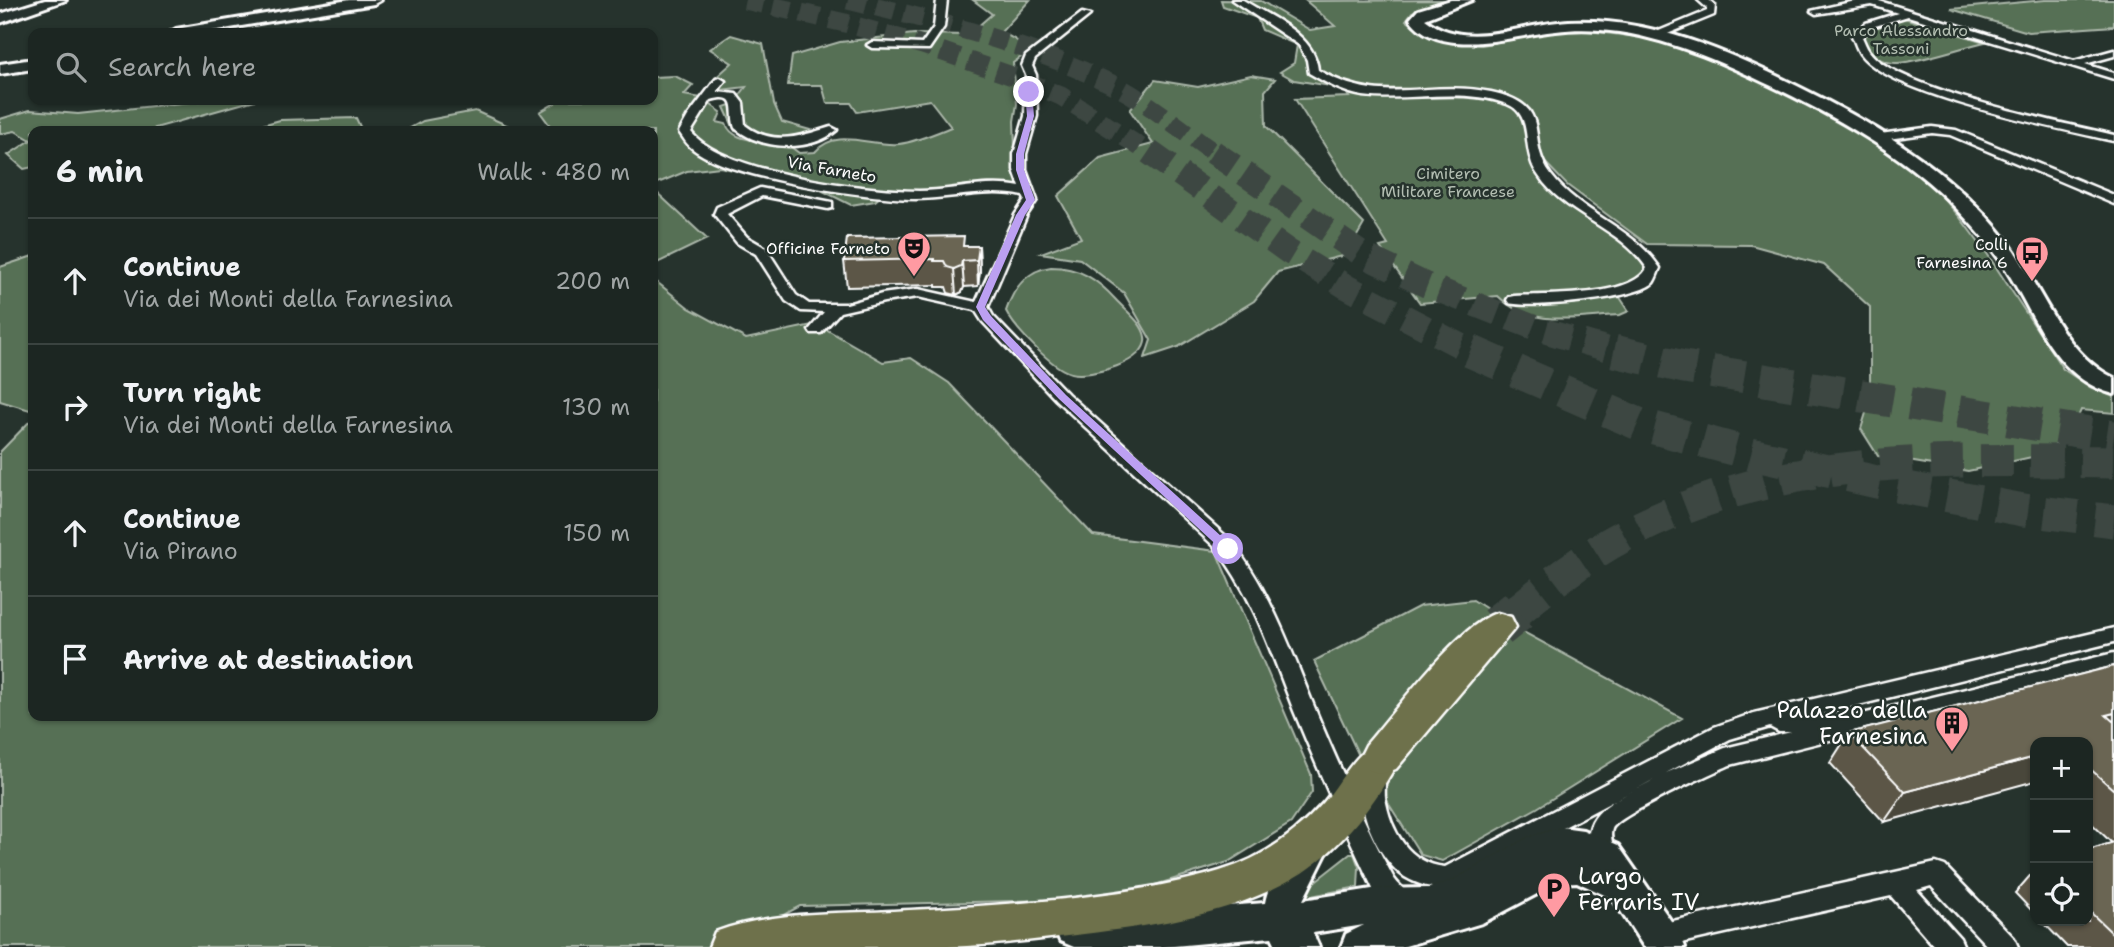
<!DOCTYPE html>
<meta charset="utf-8">
<style>
:root{--surface:#1c2622;--page:#252e2a;--text:#f1f3f6;--muted:#a0a5a5;--line:#3a4340}
body{margin:0;font-family:"Shantell Sans",sans-serif;background:var(--page);color:var(--text)}
.controls{position:absolute;right:21px;bottom:21px;display:grid;overflow:hidden;border-radius:14px;box-shadow:0 2px 5px #0004}
.controls button{width:63px;height:63px;display:grid;place-items:center;padding:0;border:0;border-bottom:2px solid var(--line);background:var(--surface);color:var(--text);font:35px sans-serif}
.stop{position:absolute;width:21px;height:21px;margin:-16px;border:5px solid #bca0f2;border-radius:50%;background:#fff}
.stop.end{background:#bca0f2;border-color:#fff;box-shadow:0 2px 7px #0008}
.list{margin:0;padding:0;list-style:none}
h2{display:flex;justify-content:space-between;align-items:center;height:91px;margin:0;padding:0 28px;font-size:30px}
h2 small{font-size:23px;font-weight:400;color:var(--muted)}
.list li{display:grid;grid-template-columns:46px 1fr auto;gap:21px;align-items:center;box-sizing:border-box;height:126px;padding:0 28px;border-top:2px solid var(--line)}
.list b{display:block;font-size:26px;white-space:nowrap}
.list p{margin:0;font-size:23px;white-space:nowrap;color:var(--muted)}
.list em{font-size:23px;font-style:normal;color:var(--muted)}
.icon{flex:none;width:38px;height:38px;fill:none;stroke:currentColor;stroke-width:2;stroke-linecap:round;stroke-linejoin:round}
.map{position:relative;flex:none;width:2114px;height:947px;overflow:hidden}
.search{position:absolute;background:var(--surface);box-shadow:0 2px 5px #0004;left:28px;top:28px;width:630px;height:77px;display:flex;align-items:center;gap:18px;box-sizing:border-box;padding:0 24px;border-radius:14px;color:var(--muted);font-size:26px}
.panel{position:absolute;background:var(--surface);box-shadow:0 2px 5px #0004;left:28px;top:126px;width:630px;height:595px;border-radius:14px}
.map>svg:first-child{display:block}
.green{fill:#576f54;stroke:#abb7aa;stroke-width:2}
.lines{fill:none;stroke-linecap:round;stroke-linejoin:round}
.highway-tunnel-far3{stroke:#3c4742;stroke-width:19;stroke-dasharray:19 10;stroke-linecap:butt}
.highway-tunnel-far2{stroke:#3c4742;stroke-width:25;stroke-dasharray:25 13;stroke-linecap:butt}
.highway-tunnel-far1{stroke:#3c4742;stroke-width:33;stroke-dasharray:33 17;stroke-linecap:butt}
.highway-tunnel{stroke:#3c4742;stroke-width:43;stroke-dasharray:43 22;stroke-linecap:butt}
.street-casing{stroke:#fff;stroke-width:5}
.secondary-casing{stroke:#fff;stroke-width:6}
.primary-casing{stroke:#fff;stroke-width:5}
.highway-casing{stroke:#fff;stroke-width:5}
.street{fill:#26332d;fill-rule:evenodd}
.secondary{fill:#26332d;fill-rule:evenodd}
.primary{fill:#6e714b;fill-rule:evenodd}
.highway{fill:#6e714b;fill-rule:evenodd}
.wall{fill:#5b5747;stroke:#fff;stroke-width:2}
.shaded-wall{fill:#4a473a;stroke:#fff;stroke-width:2}
.building{fill:#6a6553;stroke:#fff;stroke-width:2}
.route{fill:#bca0f2}
.labels{text-anchor:middle;stroke-width:5;stroke-linejoin:round;paint-order:stroke}
.far-park-label{font-size:16px;fill:#b3beb2;stroke:#26332d}
.far-street-label{font-size:16px;fill:#fff;stroke:#26332d}
.far-poi-label{font-size:16px;fill:#fff;stroke:#26332d;text-anchor:end}
.near-poi-label{font-size:23px;fill:#fff;stroke:#26332d;text-anchor:end}
</style>
<div class="map">
<svg width="2114" height="947" viewBox="0 0 2114 947">
<rect width="100%" height="100%" fill="#26332d"/>
<filter id="ink" filterUnits="userSpaceOnUse"><feTurbulence type="fractalNoise" baseFrequency=".0143" numOctaves="2"/><feDisplacementMap in="SourceGraphic" scale="14" xChannelSelector="R" yChannelSelector="G"/><feConvolveMatrix kernelMatrix="1 2 1 2 8 2 1 2 1" color-interpolation-filters="sRGB"/></filter>
<g filter="url(#ink)">
<path class="green" d="M973,0H1030L1001,32L1032,49L1013,63L1017,104L1014,121L1016,174L1021,189L941,193L886,192L875,201L851,205L821,190L720,167L687,171L653,185V131H554L540,112L555,103L554,100H653V77L675,76L693,85L684,95L701,98L721,112L717,122L726,124C731,137 745,139 758,141L762,135L735,131L724,107L733,104L746,87L721,90L712,81L732,63L710,49L731,35L763,44L774,104L782,122L824,134L794,142L791,147L799,153L815,152C836,127 871,147 899,144C915,142 936,133 951,127L930,100L857,112L851,103H827L822,85H788L792,56L840,42L914,34L968,35L992,14Z
M1221,0L1261,1L1310,30L1335,26L1306,1L1450,0L1412,12L1406,20L1418,29L1452,42L1482,45L1546,33L1579,30L1657,39L1701,53L1750,74L1864,133L1933,186L1958,215L1988,255L2063,369L2090,387L2114,397V413L2081,410L2072,430L2045,454L1968,471L1878,456L1861,429L1870,400V307L1824,265L1751,245L1647,244L1567,185L1538,155L1535,120L1531,110L1499,92L1471,91L1367,97C1416,102 1480,81 1522,114L1529,157L1535,173L1557,198L1631,248L1642,261L1645,268L1643,276L1615,290L1629,311L1620,315C1578,317 1530,329 1498,296L1420,303L1380,247L1388,245L1295,99L1349,97L1343,88L1294,80L1280,72L1294,63L1297,45L1262,30L1257,18L1223,6Z
M2045,0H2114V26L2028,32L1951,9Z
M1901,17L1985,42C1959,48 1923,61 1898,63C1883,64 1868,54 1862,41L1865,30Z
M1251,75L1275,79L1265,91L1266,126L1364,224L1346,255L1278,272L1254,301L1178,347L1145,358L1151,340L1124,293L1080,259L1041,253L1081,238L1058,196L1100,158L1153,144L1130,110L1155,80L1198,87Z
M210,100H255L155,128L157,131H33V167L24,169L8,155L31,140L15,131L0,134V119L30,110L78,114Z
M475,111L520,131H405L423,121Z
M356,118L362,131H240L280,120Z
M653,189L707,239L653,265Z
M33,256V411L0,401V267Z
M1051,267C1079,267 1097,279 1116,300C1125,310 1143,323 1145,337C1149,362 1090,378 1071,373C1053,369 1014,328 1006,311C1013,289 1027,270 1051,267Z
M653,279L689,308L746,339L817,324L883,362L911,358L949,383L1093,535L1216,551L1311,774L1312,792L1291,823L1228,862L1133,892L1054,900L800,906L724,947H0V452L33,418V716H653Z
M1473,600L1525,633L1682,718L1537,808L1442,861L1421,855L1361,760L1314,661L1420,606Z
M1350,854H1354L1359,867L1358,887L1306,897L1304,890Z"/>
<g class="lines">
<path class="highway-tunnel-far3" d="M745,0L845,23L923,45L1018,78L1061,96L1151,154
M848,0C940,22 1033,45 1118,87C1151,104 1185,133 1216,154"/>
<path class="highway-tunnel-far2" d="M1149,152L1289,252L1347,287L1474,353
M1213,152L1363,255L1426,285L1538,329L1621,353"/>
<path class="highway-tunnel-far1" d="M1470,351L1639,424L1751,454L1886,484L2023,510L2114,521
M1614,351L1684,367L2114,437
M1516,612C1552,582 1588,554 1629,533C1784,453 1945,459 2114,462"/>
<path class="highway-tunnel" d="M1497,627L1518,610"/>
<g class="street-casing">
<path id="street" d="M937,0H947L944,27L929,49L872,48L867,45L872,42L922,44L934,27Z
M1232,0H1243C1270,17 1315,34 1318,70C1383,108 1425,79 1491,92C1557,106 1523,138 1551,175C1582,215 1632,226 1660,268C1658,272 1656,279 1653,283C1636,299 1532,309 1509,303L1507,300L1509,297L1514,296C1545,294 1632,298 1647,268C1622,230 1573,218 1544,183C1539,176 1533,169 1531,160C1524,141 1531,113 1507,104C1461,87 1411,102 1363,96C1343,93 1327,83 1309,73L1307,60L1299,45Z
M1698,0H1709L1715,5L1714,15L1660,37H1654V33L1707,11V8Z
M1860,0H1876L2074,61L2114,50V56L2085,64L2114,73V79L1908,16L1872,27L1862,37C1864,41 1866,47 1869,51C1896,90 2065,123 2114,135V141C2060,129 1893,96 1861,55C1857,50 1855,42 1852,36L1866,23L1898,13L1872,5L1816,14L1811,11Z
M1082,13L1090,15L1035,59L1032,66L1036,75L1037,116L1026,154V170L1037,200L1027,215L988,307L993,316L1068,394L1228,538C1269,587 1289,645 1313,704C1326,736 1340,767 1354,798C1366,824 1378,850 1392,875C1398,887 1410,892 1416,903L1412,911L1403,914L1384,905L1375,893C1346,833 1319,772 1294,711C1271,653 1254,596 1214,546L1056,400L982,321L975,310L918,297L884,302L840,312L821,333H811L809,330L824,312L801,311L786,301L756,254L737,243L714,214L717,207L760,188L832,202V208L828,209L762,196L727,214L747,237L766,248L796,295L809,304H847L882,294L918,289L976,302L1015,215L1025,200L1023,196C988,188 952,199 916,199C866,198 731,179 693,149C687,145 683,137 679,132L688,116L716,79L720,78L725,81L717,92L736,94L743,103L745,125C773,147 801,136 831,127L837,130C810,153 761,150 735,128C729,110 740,92 711,100L691,132C724,173 866,191 919,191C953,191 987,180 1020,187L1014,170V154L1025,116L1026,75L1022,66L1026,56Z
M1932,127L1956,130L2114,195V204L1950,135L1932,133L1880,140L1874,137L1880,134Z
M2114,628V642L1818,715L1846,718L2114,653V669L1730,765C1712,773 1618,815 1612,829C1609,837 1614,849 1617,856L1614,864L1605,867L1596,864C1571,811 1617,801 1655,779L1447,889C1432,888 1418,885 1405,877C1378,860 1351,801 1366,770L1374,768L1382,770C1387,779 1384,788 1385,797C1390,830 1409,864 1445,867L1714,727L1754,713ZM1770,727L1779,732H1791L1725,748L1666,773L1730,739Z
M1936,863L1945,866L2014,938L2018,947H1988L1931,886L1917,890L1960,938L1964,947H1935L1891,896L1663,947L1650,944L1646,936L1650,928L1659,924Z"/>
</g>
<g class="secondary-casing">
<path id="secondary" d="M45,0H66L0,23V14Z
M349,0H381L374,4L200,33H169L176,29Z
M1451,0H1472L1425,19C1467,52 1522,23 1569,21C1660,17 1746,60 1825,100C1893,135 1957,178 2005,238C2040,283 2061,353 2114,378V394C2055,379 2036,317 2007,271C1993,248 1975,228 1957,209C1908,158 1845,122 1782,91C1730,66 1677,41 1619,32C1598,29 1577,28 1556,31C1515,35 1440,61 1410,19L1418,10Z
M33,59V69L0,74V64Z
M1561,827L1583,830L1618,845L1680,934L1685,947H1644L1613,899L1577,882L1558,883L1482,923L1402,947H1341L1346,934L1364,925L1313,933L1319,947H1277L1272,937L1163,947H1074L1060,941L1055,929L1060,917L1074,911H1163L1265,903C1268,886 1285,849 1298,838C1306,831 1315,834 1324,837L1329,848L1303,900L1372,889L1429,888L1453,880L1528,837Z"/>
</g>
<g class="primary-casing">
<path id="primary" d="M1381,741L1395,746L1400,757C1379,799 1342,847 1302,873C1237,914 1158,925 1084,934C1039,939 993,946 947,947C868,947 788,947 709,947L715,932C772,911 834,914 893,911C996,905 1122,900 1220,871C1261,859 1296,834 1324,802C1341,782 1356,750 1381,741Z"/>
</g>
<g class="highway-casing">
<path id="highway" d="M1497,613L1511,617L1516,627L1396,769L1381,774L1366,769L1360,757L1366,745C1395,712 1458,625 1497,613Z"/>
</g>
<use href="#street" class="street"/>
<use href="#secondary" class="secondary"/>
<use href="#primary" class="primary"/>
<use href="#highway" class="highway"/>
</g>
<path class="wall" d="M964,246H979L980,271L978,286L964,287L962,292L956,295L948,293L946,287H936V285L847,287L844,261Z
M2114,666V947H2067L2042,921H2088V850L2112,843L2088,820V742H2035L1884,822L1830,763L1849,733Z
M2035,870V914L2015,893Z"/>
<path class="shaded-wall" d="M979,246L980,271L978,286L977,260Z
M962,261L964,287L962,292L956,295L954,269Z
M2114,713V736L2106,715Z
M2035,757V781L1884,822L1905,792Z"/>
<path class="building" d="M964,236L963,246H979L977,260L962,261L961,266L954,269L947,267L944,261H934V259L844,261L847,238Z
M2114,666V713L2106,715L2114,722V790L2088,767V742H2035V757L1905,792L1849,733Z
M2114,842V935L2088,910V850Z"/>
</g>
<path class="route" d="M1029,90L1032,92L1034,116L1024,154V170L1035,200L1025,215L985,307L991,316L1066,395L1232,546V552H1224L1059,399L983,320L976,307L1016,215L1026,200L1016,170V154L1027,116L1025,92Z"/>
<defs>
<g id="theatre-pin" transform="scale(1.75)"><path d="M0 17L-7.5 6A9.5 9.5 0 1 1 7.5 6Z" fill="#ff9aa2" stroke="#26332d"/><path d="M-5-5.5Q0-4 5-5.5V0Q5 5 0 6Q-5 5-5 0ZM-3.3-2.5H-1v1.5H-3.3ZM1-2.5H3.3v1.5H1ZM-2.8 1Q0 5.5 2.8 1Z" fill="#111"/></g>
<g id="bus-pin" transform="scale(1.75)"><path d="M0 17L-7.5 6A9.5 9.5 0 1 1 7.5 6Z" fill="#ff9aa2" stroke="#26332d"/><path d="M-5-6H5V4H4V6H2V4H-2V6H-4V4H-5ZM-3.5-4V0h7V-4ZM-3.5 1.2v1.5H-2V1.2ZM2 1.2v1.5H3.5V1.2Z" fill="#111"/></g>
<g id="building-pin" transform="scale(1.75)"><path d="M0 17L-7.5 6A9.5 9.5 0 1 1 7.5 6Z" fill="#ff9aa2" stroke="#26332d"/><path d="M-4-6H4V6H1V3H-1V6H-4ZM-2.5-4.3h1.7v1.8h-1.7ZM.8-4.3h1.7v1.8H.8ZM-2.5-1h1.7V.8h-1.7ZM.8-1h1.7V.8H.8Z" fill="#111"/></g>
<g id="parking-pin" transform="scale(1.75)"><path d="M0 17L-7.5 6A9.5 9.5 0 1 1 7.5 6Z" fill="#ff9aa2" stroke="#26332d"/><path d="M-3.5-5.5H1a3.5 3.5 0 0 1 0 7H-1V5.5H-3.5ZM-1-3.4V-.6H.8a1.4 1.4 0 0 0 0-2.8Z" fill="#111"/></g>
</defs>
<g fill-rule="evenodd">
<use href="#theatre-pin" x="914" y="248"/>
<use href="#bus-pin" x="2032" y="253"/>
<use href="#building-pin" x="1952" y="723"/>
<use href="#parking-pin" x="1554" y="889"/>
</g>
<g class="labels">
<g class="far-park-label">
<text x="1901" y="36">Parco Alessandro<tspan x="1901" dy="18">Tassoni</tspan></text>
<text x="1448" y="179">Cimitero<tspan x="1448" dy="18">Militare Francese</tspan></text>
</g>
<g class="far-street-label">
<text transform="translate(832 169) rotate(10)" y="6">Via Farneto</text>
</g>
<g class="far-poi-label">
<text x="2008" y="250">Colli<tspan x="2008" dy="18">Farnesina 6</tspan></text>
<text x="890" y="254">Officine Farneto</text>
</g>
<g class="near-poi-label">
<text x="1927" y="718">Palazzo della<tspan x="1927" dy="26">Farnesina</tspan></text>
<text x="1578" y="884" text-anchor="start">Largo<tspan x="1578" dy="26">Ferraris IV</tspan></text>
</g>
</g>
</svg>
<div class="controls">
<button>+</button>
<button>−</button>
<button><svg class="icon" aria-label="locate" viewBox="0 0 24 24"><circle cx="12" cy="12" r="6"/><path d="M12 2v4M12 18v4M2 12h4M18 12h4"/></svg></button>
</div>
<div class="stop" style="left:1228px;top:549px"></div>
<div class="stop end" style="left:1029px;top:92px"></div>
<div class="search"><svg class="icon" aria-label="search" viewBox="0 0 24 24"><circle cx="10" cy="10" r="6"/><path d="M15 15l6 6"/></svg>Search here</div>
<section class="panel">
<h2>6 min<small>Walk · 480 m</small></h2>
<ul class="list">
<li><svg class="icon" aria-label="ahead" viewBox="0 0 24 24"><path d="M12 20V5M6 11l6-6 6 6"/></svg><div><b>Continue</b><p>Via dei Monti della Farnesina</p></div><em>200 m</em></li>
<li><svg class="icon" aria-label="right" viewBox="0 0 24 24"><path d="M7 20v-9h11M14 6l5 5-5 5"/></svg><div><b>Turn right</b><p>Via dei Monti della Farnesina</p></div><em>130 m</em></li>
<li><svg class="icon" aria-label="ahead" viewBox="0 0 24 24"><path d="M12 20V5M6 11l6-6 6 6"/></svg><div><b>Continue</b><p>Via Pirano</p></div><em>150 m</em></li>
<li><svg class="icon" aria-label="arrive" viewBox="0 0 24 24"><path d="M6 21V4h12l-3 4 3 4H6"/></svg><div><b>Arrive at destination</b></div></li>
</ul>
</section>
</div>
